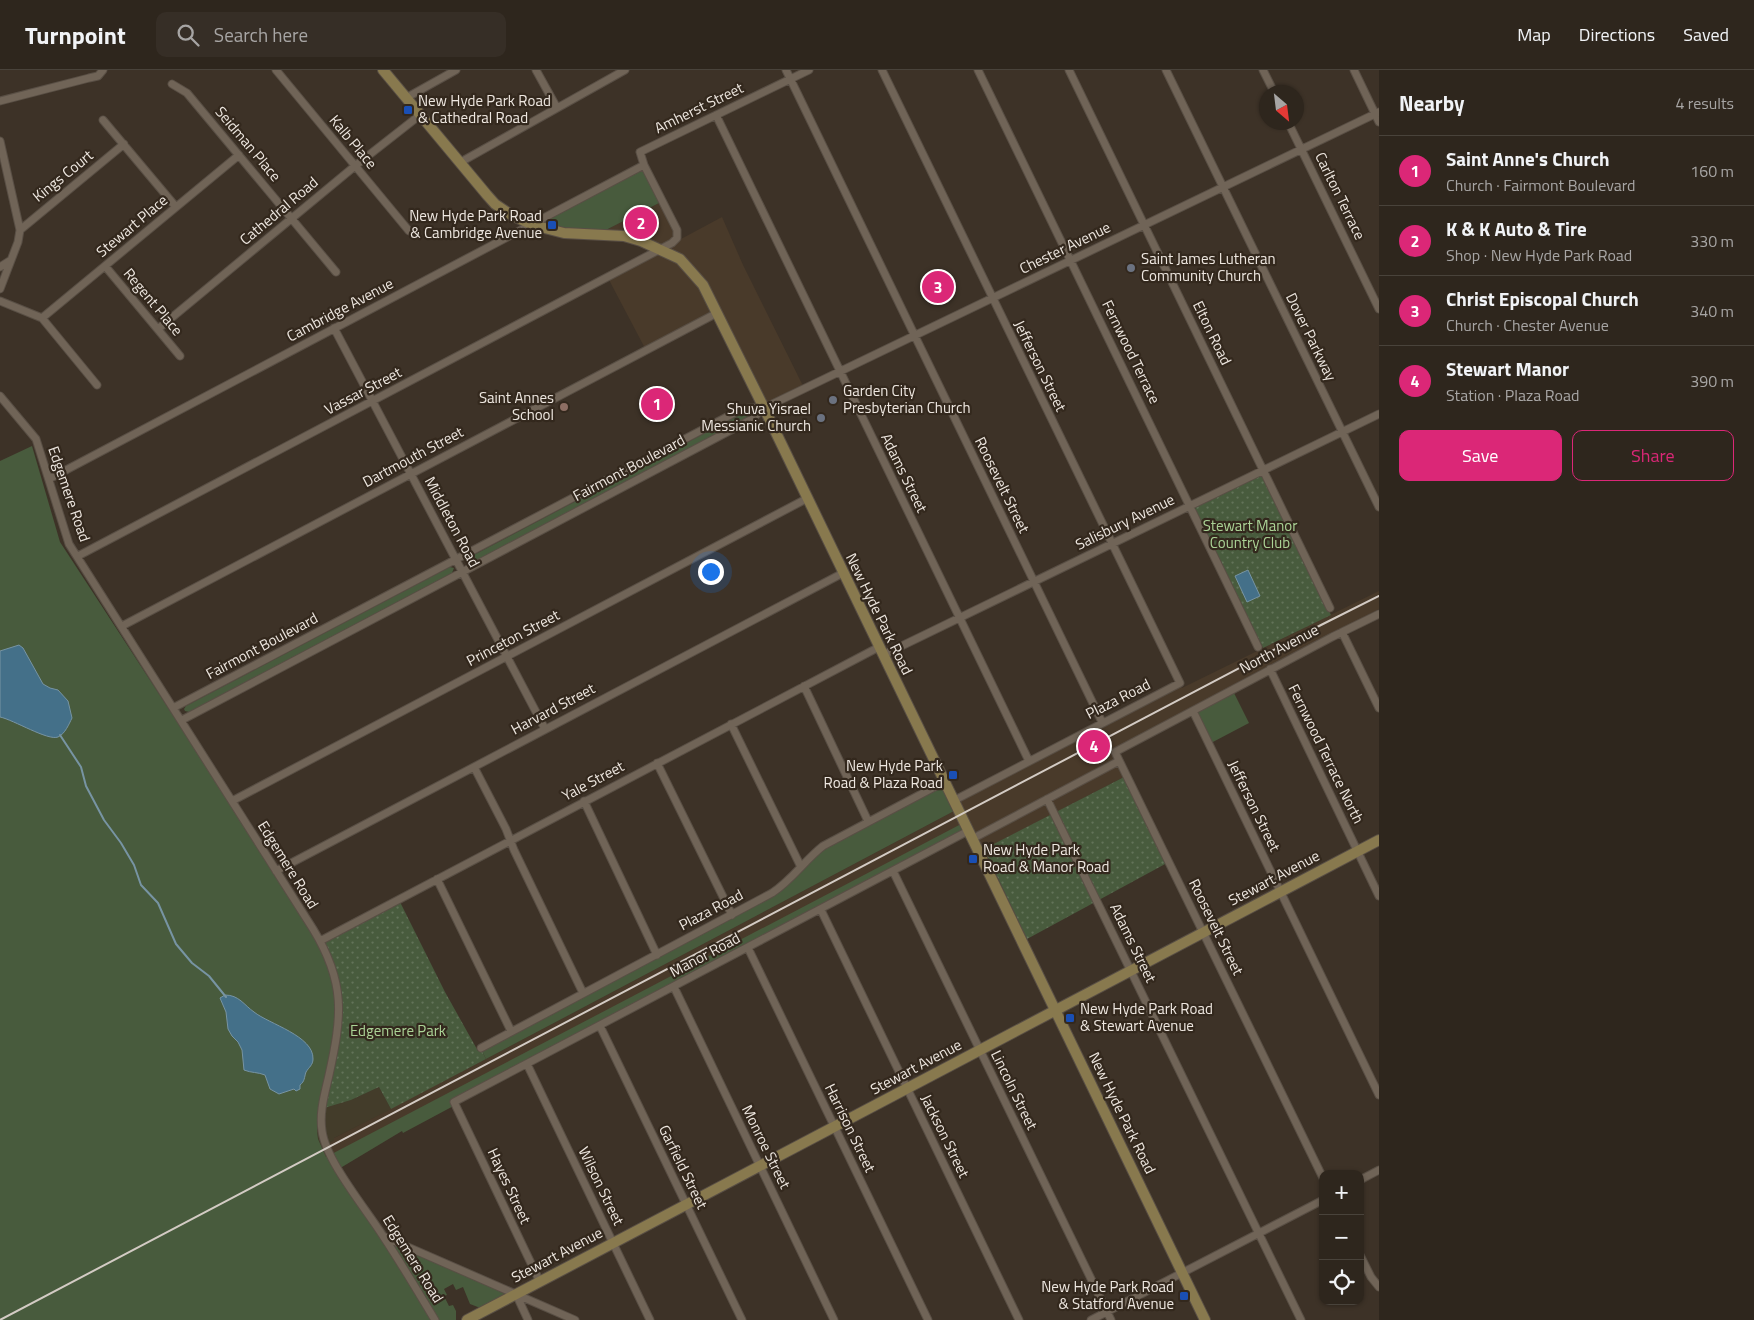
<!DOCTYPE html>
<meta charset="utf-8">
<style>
:root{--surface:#2e261d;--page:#362e26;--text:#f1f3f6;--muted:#a7a5a4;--line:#49433b;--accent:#db2777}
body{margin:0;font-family:"Titillium Web",sans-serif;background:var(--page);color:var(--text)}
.controls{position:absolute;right:15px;bottom:15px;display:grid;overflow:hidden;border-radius:10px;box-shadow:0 1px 4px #0004}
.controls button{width:45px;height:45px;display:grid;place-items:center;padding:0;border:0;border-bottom:1px solid var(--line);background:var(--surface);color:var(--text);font:25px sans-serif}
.compass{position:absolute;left:1259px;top:15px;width:45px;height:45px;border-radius:50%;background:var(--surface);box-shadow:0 1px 4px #0004;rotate:152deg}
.you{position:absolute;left:710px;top:501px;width:18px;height:18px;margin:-12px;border:4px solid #fff;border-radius:50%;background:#1a73e8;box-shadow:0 0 0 8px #1a73e833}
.badge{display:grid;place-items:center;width:32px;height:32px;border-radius:50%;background:var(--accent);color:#fff;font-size:16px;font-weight:700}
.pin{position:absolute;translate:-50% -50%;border:2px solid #fff;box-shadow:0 1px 5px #0006}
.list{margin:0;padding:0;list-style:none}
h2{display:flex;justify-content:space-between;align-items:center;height:65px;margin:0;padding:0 20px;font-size:21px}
h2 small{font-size:16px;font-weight:400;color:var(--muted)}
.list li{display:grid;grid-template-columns:32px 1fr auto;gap:15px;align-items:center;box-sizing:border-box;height:70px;padding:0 20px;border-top:1px solid var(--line)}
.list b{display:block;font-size:19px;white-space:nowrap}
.list p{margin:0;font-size:16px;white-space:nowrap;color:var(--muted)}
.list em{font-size:16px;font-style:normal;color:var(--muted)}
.actions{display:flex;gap:10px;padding:15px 20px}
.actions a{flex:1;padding:11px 0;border:1px solid var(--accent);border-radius:10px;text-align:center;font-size:18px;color:var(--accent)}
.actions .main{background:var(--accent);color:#fff}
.icon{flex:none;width:28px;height:28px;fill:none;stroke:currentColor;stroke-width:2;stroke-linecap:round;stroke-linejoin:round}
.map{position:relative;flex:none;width:1379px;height:1250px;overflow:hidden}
header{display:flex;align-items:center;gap:30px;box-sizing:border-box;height:70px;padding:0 25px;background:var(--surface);border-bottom:1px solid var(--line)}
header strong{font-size:24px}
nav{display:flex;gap:28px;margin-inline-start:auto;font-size:18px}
.search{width:350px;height:45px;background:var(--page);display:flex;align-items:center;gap:12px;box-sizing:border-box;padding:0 18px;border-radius:10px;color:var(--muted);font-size:19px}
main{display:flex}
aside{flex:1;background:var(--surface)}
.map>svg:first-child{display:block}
.built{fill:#493a2a}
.industrial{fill:#433c2a}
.grass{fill:#485b3d}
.park{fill:url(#park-dots)}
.water{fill:#447089;stroke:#7794a3}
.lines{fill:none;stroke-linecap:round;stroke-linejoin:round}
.stream{stroke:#7794a3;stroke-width:2}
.street-casing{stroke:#594f45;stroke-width:9}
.secondary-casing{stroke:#594f45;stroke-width:12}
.street{stroke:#706457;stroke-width:7}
.secondary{stroke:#88794e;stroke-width:10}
.rail{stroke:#d3cbc4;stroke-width:2}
.transit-dot{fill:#1a4fb4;stroke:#33281d;stroke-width:2}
.worship-dot{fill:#6b7280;stroke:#33281d;stroke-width:2}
.education-dot{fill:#8d6e63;stroke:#33281d;stroke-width:2}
.labels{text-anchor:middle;stroke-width:4.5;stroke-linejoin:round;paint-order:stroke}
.poi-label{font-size:15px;fill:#eee7e0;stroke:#33281d;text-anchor:start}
.street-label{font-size:15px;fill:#eee7e0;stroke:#33281d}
.park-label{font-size:15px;fill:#abd396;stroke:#33281d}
</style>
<header>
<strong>Turnpoint</strong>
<div class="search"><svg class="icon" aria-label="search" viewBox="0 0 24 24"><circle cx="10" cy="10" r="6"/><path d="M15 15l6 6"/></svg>Search here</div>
<nav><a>Map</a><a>Directions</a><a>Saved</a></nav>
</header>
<main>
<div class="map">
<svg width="1379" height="1250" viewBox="0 0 1379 1250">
<defs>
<pattern id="park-dots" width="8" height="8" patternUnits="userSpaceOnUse" patternTransform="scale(1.25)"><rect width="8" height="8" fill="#485b3d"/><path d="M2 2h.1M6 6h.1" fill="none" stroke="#637359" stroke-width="1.8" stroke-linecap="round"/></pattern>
</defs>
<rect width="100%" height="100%" fill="#3d3227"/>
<path class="built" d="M661,132L681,169L722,147L743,195L804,318L763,337L715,246L647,282L608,208L661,180L602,162Z
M1379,521V539L1111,680L1124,707L977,783L963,754L341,1081L326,1087L0,1250V1244L334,1070V1068L486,989L956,740L953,733L1180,615L1182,618Z"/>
<path class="industrial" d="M379,1017L391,1039L334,1068V1070L321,1077L318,1069L317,1060L321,1039L351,1030Z"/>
<path class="grass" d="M644,97L661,132L602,162L571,161L538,154Z
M749,340L752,341L751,346L470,494L467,492L468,488Z
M32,376L60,472L320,871L338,918V967L317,1060L318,1069L326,1087L963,753L967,761L403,1063L402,1061L337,1100L383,1168L511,1224L483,1239L470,1234L463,1217L456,1220L453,1214L444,1219L447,1225L444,1226L449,1236L453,1235L456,1241V1250H0V391Z
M450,497L454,498L452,503L189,642L185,641L184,639L186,636Z
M1231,617L1249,653L1211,673L1193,637Z
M942,712L956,740L486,989L481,979L779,819L821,778Z"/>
<path class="park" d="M1263,403L1331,545L1263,578L1194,436Z
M1124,707L1167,793L1027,869L984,779Z
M400,832L445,922L478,981L481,979L486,989L391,1039L379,1017L351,1030L321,1039L338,967V918L321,873Z"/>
<path class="water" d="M1248,500L1260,526L1247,532L1235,506Z
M19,575L23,578L43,614L50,618L58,620L68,631L72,648C69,654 65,664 58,667C48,671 14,650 0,647V581Z
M225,925C239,925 244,935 254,942C269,954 314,966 313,989C313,995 309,997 306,1002C304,1008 305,1011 300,1015V1019L296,1021L294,1019L279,1024L270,1019L265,1005C258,1002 251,1003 244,1000L242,980L238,972L232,966L228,959L226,942L220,928Z"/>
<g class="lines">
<path class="stream" d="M60,665L81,697L86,716L104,750L121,773L134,795L141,815L158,833L176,874L192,893L209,906L226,927"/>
<g class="street-casing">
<path id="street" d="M276,0L409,161
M536,0L557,38
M786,0L1102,652
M882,0L1180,613L953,731
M978,0L1258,577
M1069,0L1330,538
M1166,0L1379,437
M1263,0L1274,22
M1354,0L1379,52
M172,14L187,23L336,202
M406,28L456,0
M0,31L89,8L98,6L103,0
M716,45L1029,691
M103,50L176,137
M1288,52L1379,239
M0,71L20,160L18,172L0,219
M459,93L625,0
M20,160L124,74
M105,196L180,286
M0,197L11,190
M0,231L42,248L97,315
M42,248L239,85
M334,258L545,659
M158,259L355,96L420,45
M0,326L36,369L69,474L313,859C346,913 342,946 329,1005C325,1023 319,1042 322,1061C326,1091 366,1139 383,1166C401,1193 418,1222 435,1250
M49,409L644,95
M78,486L672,173L677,168V160L644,95L640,82L809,0
M122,556L717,243
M1342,562L1379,638
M883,585L1379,344
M1270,599L1379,826
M804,616L868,751
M173,638L740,340L750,338H764
M1193,641L1379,1025
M182,650L752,349L764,338L1379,42
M731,654L801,797
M657,693L732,845
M474,697L506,759L514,780L583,923
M1047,729L1301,1250
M232,731L806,429
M584,731L657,885
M972,769L1119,691
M276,801L843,503
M893,801L1111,1250
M437,809L511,961
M821,840L1019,1250
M320,871L879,577
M748,878L928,1250
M674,917L834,1250
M600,956L742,1250
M481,978L772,823C792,810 805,790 823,776L944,712
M527,994L650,1250
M1323,1108L1115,682L1332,567L1379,544
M1360,1110L1379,1100
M385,1167L575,1250
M1360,1185L1371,1207L1379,1217
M540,1212L454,1032L968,761
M516,1224L528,1250
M1091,1250L1323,1130"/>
</g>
<g class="secondary-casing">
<path id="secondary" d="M383,0L487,125L495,134L511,145L533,155L564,163L624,166L641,171L680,189L703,215L764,338L1205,1250
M467,1250L1379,770"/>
</g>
<use href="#street" class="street"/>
<use href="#secondary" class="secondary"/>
<path class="rail" d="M0,1250L1321,555L1379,526"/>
</g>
<g class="transit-dot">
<rect x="403" y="35" width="10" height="10" rx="2.5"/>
<rect x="547" y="150" width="10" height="10" rx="2.5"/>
<rect x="948" y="700" width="10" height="10" rx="2.5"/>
<rect x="968" y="784" width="10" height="10" rx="2.5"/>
<rect x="1065" y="943" width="10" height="10" rx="2.5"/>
<rect x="1179" y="1221" width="10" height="10" rx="2.5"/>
</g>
<g class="worship-dot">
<circle cx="1131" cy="198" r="5"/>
<circle cx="833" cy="330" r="5"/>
<circle cx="821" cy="348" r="5"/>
</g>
<circle class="education-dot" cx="564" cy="337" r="5"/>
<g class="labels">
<g class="poi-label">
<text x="418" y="36">New Hyde Park Road<tspan x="418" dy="17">&amp; Cathedral Road</tspan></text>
<text x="542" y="151" text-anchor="end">New Hyde Park Road<tspan x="542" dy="17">&amp; Cambridge Avenue</tspan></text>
<text x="1141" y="194">Saint James Lutheran<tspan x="1141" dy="17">Community Church</tspan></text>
<text x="843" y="326">Garden City<tspan x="843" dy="17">Presbyterian Church</tspan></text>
<text x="554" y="333" text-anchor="end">Saint Annes<tspan x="554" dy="17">School</tspan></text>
<text x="811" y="344" text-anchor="end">Shuva Yisrael<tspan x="811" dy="17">Messianic Church</tspan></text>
<text x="943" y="701" text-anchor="end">New Hyde Park<tspan x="943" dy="17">Road &amp; Plaza Road</tspan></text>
<text x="983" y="785">New Hyde Park<tspan x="983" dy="17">Road &amp; Manor Road</tspan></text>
<text x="1080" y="944">New Hyde Park Road<tspan x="1080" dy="17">&amp; Stewart Avenue</tspan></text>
<text x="1174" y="1222" text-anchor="end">New Hyde Park Road<tspan x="1174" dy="17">&amp; Statford Avenue</tspan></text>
</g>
<g class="street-label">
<text transform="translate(699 38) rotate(-26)" y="5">Amherst Street</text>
<text transform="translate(353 72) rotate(50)" y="5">Kalb Place</text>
<text transform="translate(248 74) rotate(50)" y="5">Seidman Place</text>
<text transform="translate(63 106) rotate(-39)" y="5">Kings Court</text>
<text transform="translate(1340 126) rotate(64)" y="5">Carlton Terrace</text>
<text transform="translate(279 141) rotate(-40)" y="5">Cathedral Road</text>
<text transform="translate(132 156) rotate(-40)" y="5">Stewart Place</text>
<text transform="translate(1065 178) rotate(-26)" y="5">Chester Avenue</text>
<text transform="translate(153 232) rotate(50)" y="5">Regent Place</text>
<text transform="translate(340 240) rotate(-28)" y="5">Cambridge Avenue</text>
<text transform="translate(1212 263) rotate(64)" y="5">Elton Road</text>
<text transform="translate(1311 267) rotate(64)" y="5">Dover Parkway</text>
<text transform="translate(1131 282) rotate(64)" y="5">Fernwood Terrace</text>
<text transform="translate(1040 296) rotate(64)" y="5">Jefferson Street</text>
<text transform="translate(363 321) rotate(-28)" y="5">Vassar Street</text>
<text transform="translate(413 387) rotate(-28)" y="5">Dartmouth Street</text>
<text transform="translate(629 398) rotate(-28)" y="5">Fairmont Boulevard</text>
<text transform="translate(904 403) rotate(64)" y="5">Adams Street</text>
<text transform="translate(1002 415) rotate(64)" y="5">Roosevelt Street</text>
<text transform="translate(69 424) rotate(71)" y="5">Edgemere Road</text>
<text transform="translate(452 452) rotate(62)" y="5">Middleton Road</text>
<text transform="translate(1125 452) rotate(-26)" y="5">Salisbury Avenue</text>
<text transform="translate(879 544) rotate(64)" y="5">New Hyde Park Road</text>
<text transform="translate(513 568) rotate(-28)" y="5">Princeton Street</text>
<text transform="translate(262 576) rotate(-28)" y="5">Fairmont Boulevard</text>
<text transform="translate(1279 579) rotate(-28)" y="5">North Avenue</text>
<text transform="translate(1118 629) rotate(-27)" y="5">Plaza Road</text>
<text transform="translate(553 639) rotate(-28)" y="5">Harvard Street</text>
<text transform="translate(1326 684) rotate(64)" y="5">Fernwood Terrace North</text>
<text transform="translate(593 711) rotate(-28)" y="5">Yale Street</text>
<text transform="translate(1254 736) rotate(64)" y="5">Jefferson Street</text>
<text transform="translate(288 795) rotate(58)" y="5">Edgemere Road</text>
<text transform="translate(1274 808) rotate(-28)" y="5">Stewart Avenue</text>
<text transform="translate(711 840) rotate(-28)" y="5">Plaza Road</text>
<text transform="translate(1216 857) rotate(64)" y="5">Roosevelt Street</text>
<text transform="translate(1133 873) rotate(64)" y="5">Adams Street</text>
<text transform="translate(705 885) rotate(-28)" y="5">Manor Road</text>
<text transform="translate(916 997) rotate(-28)" y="5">Stewart Avenue</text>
<text transform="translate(1014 1020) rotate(64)" y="5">Lincoln Street</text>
<text transform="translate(1122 1043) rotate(64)" y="5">New Hyde Park Road</text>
<text transform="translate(850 1058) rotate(64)" y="5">Harrison Street</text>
<text transform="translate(945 1066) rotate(64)" y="5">Jackson Street</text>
<text transform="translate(766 1077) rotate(64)" y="5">Monroe Street</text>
<text transform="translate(683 1097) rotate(64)" y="5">Garfield Street</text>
<text transform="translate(509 1116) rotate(65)" y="5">Hayes Street</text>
<text transform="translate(601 1116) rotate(64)" y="5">Wilson Street</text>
<text transform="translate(557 1185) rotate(-28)" y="5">Stewart Avenue</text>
<text transform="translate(413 1189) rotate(58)" y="5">Edgemere Road</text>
</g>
<g class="park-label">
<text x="1250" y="461">Stewart Manor<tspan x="1250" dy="17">Country Club</tspan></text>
<text x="398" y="966">Edgemere Park</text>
</g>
</g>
</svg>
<div class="controls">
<button>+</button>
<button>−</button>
<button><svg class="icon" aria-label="locate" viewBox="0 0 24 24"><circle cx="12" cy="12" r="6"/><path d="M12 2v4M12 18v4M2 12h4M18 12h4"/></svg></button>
</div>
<svg class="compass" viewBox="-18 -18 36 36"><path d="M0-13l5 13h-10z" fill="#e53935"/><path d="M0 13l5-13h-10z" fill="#a7a5a4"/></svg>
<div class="you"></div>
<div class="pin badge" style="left:657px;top:334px">1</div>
<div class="pin badge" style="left:641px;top:153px">2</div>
<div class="pin badge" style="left:938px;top:217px">3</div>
<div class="pin badge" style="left:1094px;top:676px">4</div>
</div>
<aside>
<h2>Nearby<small>4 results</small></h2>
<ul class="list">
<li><span class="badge">1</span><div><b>Saint Anne's Church</b><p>Church · Fairmont Boulevard</p></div><em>160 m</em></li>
<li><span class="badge">2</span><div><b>K &amp; K Auto &amp; Tire</b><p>Shop · New Hyde Park Road</p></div><em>330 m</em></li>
<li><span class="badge">3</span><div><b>Christ Episcopal Church</b><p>Church · Chester Avenue</p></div><em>340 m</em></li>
<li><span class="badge">4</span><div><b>Stewart Manor</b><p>Station · Plaza Road</p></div><em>390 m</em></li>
</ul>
<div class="actions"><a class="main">Save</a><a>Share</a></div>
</aside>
</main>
